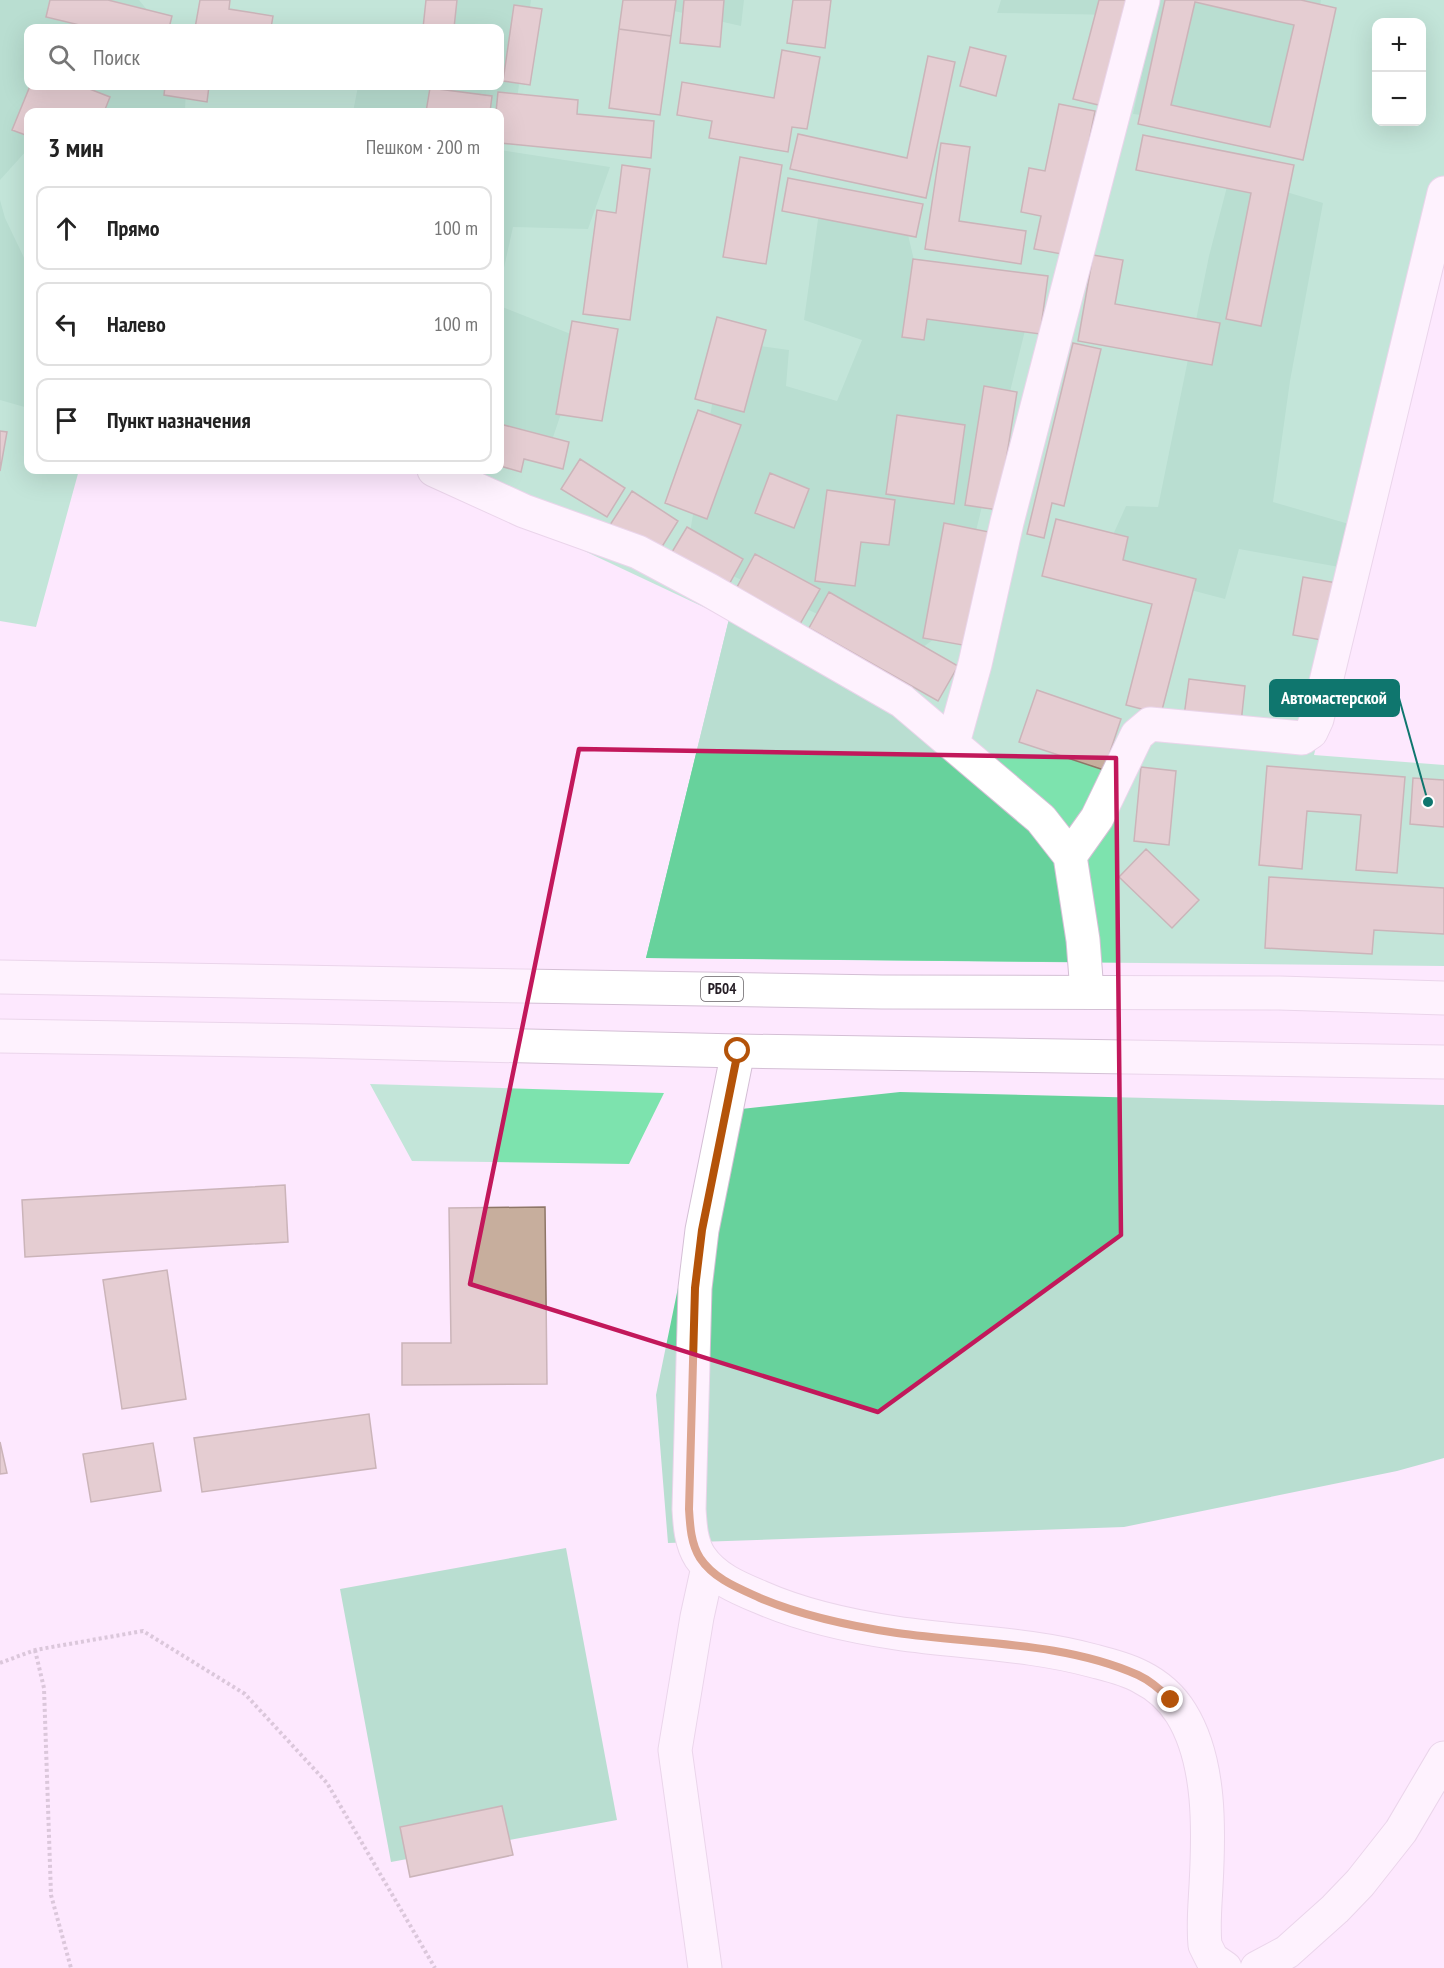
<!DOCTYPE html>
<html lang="ru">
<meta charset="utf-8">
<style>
:root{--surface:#fff;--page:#f6f6f6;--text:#222;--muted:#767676;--line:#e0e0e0}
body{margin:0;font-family:"PT Sans Narrow",sans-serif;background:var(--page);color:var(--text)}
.controls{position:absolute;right:18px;top:18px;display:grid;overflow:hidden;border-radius:12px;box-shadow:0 6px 24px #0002}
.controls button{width:54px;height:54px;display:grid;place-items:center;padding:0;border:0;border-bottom:2px solid var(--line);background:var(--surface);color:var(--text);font:30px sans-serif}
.stop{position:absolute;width:18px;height:18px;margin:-14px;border:4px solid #b45309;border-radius:50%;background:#fff}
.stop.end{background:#b45309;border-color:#fff;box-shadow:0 2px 6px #0008}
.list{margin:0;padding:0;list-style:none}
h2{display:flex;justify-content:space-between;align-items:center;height:78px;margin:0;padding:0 24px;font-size:26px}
h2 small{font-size:20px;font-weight:400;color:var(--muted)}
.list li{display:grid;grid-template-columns:39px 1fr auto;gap:18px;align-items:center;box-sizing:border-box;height:84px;margin:0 12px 12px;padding:0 12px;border:2px solid var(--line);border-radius:12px}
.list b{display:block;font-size:22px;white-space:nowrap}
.list em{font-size:20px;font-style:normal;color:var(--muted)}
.icon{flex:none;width:33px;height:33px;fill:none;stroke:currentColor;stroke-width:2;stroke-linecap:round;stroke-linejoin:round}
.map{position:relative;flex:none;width:1444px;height:1968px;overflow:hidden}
.search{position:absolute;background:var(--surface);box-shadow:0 6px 24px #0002;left:24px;top:24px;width:480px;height:66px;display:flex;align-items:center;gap:15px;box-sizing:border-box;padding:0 21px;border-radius:12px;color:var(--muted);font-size:22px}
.panel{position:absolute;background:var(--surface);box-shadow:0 6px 24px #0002;left:24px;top:108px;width:480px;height:366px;border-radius:12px}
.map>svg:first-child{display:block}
.green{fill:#7de3ae;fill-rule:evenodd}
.forest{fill:#67d29c}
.building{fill:#c7ae9d;stroke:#8e7667;stroke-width:1.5;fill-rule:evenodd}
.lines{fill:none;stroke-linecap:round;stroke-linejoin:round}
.minor-casing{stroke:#d4bfd5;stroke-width:35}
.highway-casing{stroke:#d4bfd5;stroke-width:35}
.path{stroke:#b2a1b2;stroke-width:4;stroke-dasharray:3 3;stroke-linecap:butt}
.minor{stroke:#fff;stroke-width:33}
.highway{stroke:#fff;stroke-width:33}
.route{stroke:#b45309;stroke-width:8}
.marked{fill:none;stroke:#c2185b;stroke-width:4.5;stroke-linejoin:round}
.labels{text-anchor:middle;stroke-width:4.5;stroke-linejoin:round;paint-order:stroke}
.shield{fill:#fff;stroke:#666166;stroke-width:1.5}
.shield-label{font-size:15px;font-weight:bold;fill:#251d25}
.leader{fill:none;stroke:#0f766e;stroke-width:2}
.callout-dot{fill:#0f766e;stroke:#fff;stroke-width:2}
.callout{fill:#0f766e;stroke:#0f766e;stroke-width:2}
.callout-label{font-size:18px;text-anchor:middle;font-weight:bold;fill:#fff}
</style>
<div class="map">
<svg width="1444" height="1968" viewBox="0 0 1444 1968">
<rect width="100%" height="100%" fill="#fde8fe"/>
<path class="green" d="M0,0H1444V219L1314,755L1444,765V966L646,958L729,619L412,470H500V112H28V470H79L36,627L0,621ZM1376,22H1422V122H1376ZM28,28H500V86H28Z
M370,1084L664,1093L629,1164L412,1161Z"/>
<path class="forest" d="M0,0H139L162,28H28V86H186L185,112H113L75,99L62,112H28V149L0,180Z
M434,0H531L515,113L500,115V112H353L358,86H500V28H433Z
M657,0H744L741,26L656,7Z
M1001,0H1124L1121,15L997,13Z
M1158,0H1321L1297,133L1133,114Z
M500,150L610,167L588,229L513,227L500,286Z
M1230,175L1323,203L1290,381L1273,502L1349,524L1339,567L1239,549L1225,599L1099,566L1126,506L1158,507L1209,256Z
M0,200L5,218L28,266V408L0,400Z
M820,205L905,222L922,294L1030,310L953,625L911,656L686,555L723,341L789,350L786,386L837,401L862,340L804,320Z
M500,306L586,340L549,449L500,441Z
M729,619L873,691L1050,845L1075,944L1077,962L646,958Z
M900,1092L1444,1105V1458L1397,1471L1124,1527L668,1543L656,1395L714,1112Z
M566,1548L617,1820L391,1862L340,1589Z"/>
<path class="building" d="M50,0H108L172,16L169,28H92L46,17Z
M200,0H230L229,9L273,16L271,28H195Z
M426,0H457L454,28H423Z
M623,0H676L671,36L619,29Z
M684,0H724L720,47L680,43Z
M793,0H831L825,48L787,43Z
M1099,0H1135L1107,107L1073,99Z
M1165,0H1301L1336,8L1303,160L1138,124ZM1195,2L1294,25L1270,127L1171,105Z
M514,5L542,9L530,85L503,81Z
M619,29L671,36L660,115L609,108Z
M970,47L1006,56L996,96L960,86Z
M782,50L820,57L807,129L792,127L788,152L709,138L712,121L677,115L682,82L774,98Z
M928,56L955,62L926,198L790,169L798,134L907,158Z
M30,86H82L110,97L104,112H28V136L12,130Z
M165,86H209L207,102L164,95Z
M430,88L492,96L490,112H426Z
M498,92L578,100L577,114L654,121L651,158L500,143V112H496Z
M1059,104L1095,111L1067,255L1034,249L1041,216L1021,212L1029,168L1045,171Z
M1143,135L1294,165L1261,326L1226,319L1251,193L1136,170Z
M941,143L970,147L959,221L1026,231L1021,264L925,249Z
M740,157L782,165L766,264L723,257Z
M622,165L650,169L630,320L583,314L597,210L616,213Z
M788,178L923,204L916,237L782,211Z
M1093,255L1123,260L1115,304L1220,323L1212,365L1078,341Z
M913,259L1048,276L1040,334L927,319L924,340L902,337Z
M717,317L766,330L744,412L695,399Z
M572,321L618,329L602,421L556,414Z
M1073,343L1101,349L1064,506L1052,503L1044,538L1027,534Z
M984,386L1017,392L998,510L965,505Z
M698,410L741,425L707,519L665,503Z
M897,415L965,425L954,504L886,494Z
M500,424L569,442L563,469L524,459L521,472L500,466Z
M0,431L7,432L0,471Z
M580,459L625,488L607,517L561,489Z
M770,473L809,489L794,528L755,513Z
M827,490L895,500L889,545L861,542L855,586L815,581Z
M632,491L678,521L655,558L608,528Z
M1056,519L1128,537L1123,560L1196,579L1161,714L1126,705L1152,604L1042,576Z
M944,523L989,532L968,646L923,638Z
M687,527L743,559L726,590L669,557Z
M755,554L820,589L800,624L736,589Z
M1303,577L1337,583L1327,641L1293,635Z
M829,592L958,666L938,701L809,628Z
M1189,679L1245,686L1241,723L1184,716Z
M1037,690L1121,719L1104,770L1019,742Z
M1267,766L1405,777L1397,873L1356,870L1361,815L1307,811L1302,869L1259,865Z
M1141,767L1176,771L1169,845L1134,841Z
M1413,778L1444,780V827L1410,824Z
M1146,849L1199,900L1172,928L1119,877Z
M1269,877L1444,888V934L1374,930L1372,954L1265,948Z
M285,1185L288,1242L25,1257L22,1200Z
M545,1207L547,1384L402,1385V1343H451L449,1208Z
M167,1270L186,1399L122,1409L103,1280Z
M369,1414L376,1468L202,1492L194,1438Z
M0,1442L7,1473L0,1474Z
M153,1443L161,1491L91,1502L83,1454Z
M502,1806L513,1855L410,1877L400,1827Z"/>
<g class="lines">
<g class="minor-casing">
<path id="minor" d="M434,470L524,511L638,552L709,590L902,701L1041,819L1070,856L1083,940L1087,992
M953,743L975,664L1007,522L1143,0
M1070,856L1097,818L1137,735L1150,724L1302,738L1311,732L1317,719L1444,193
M738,1051L702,1230L695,1288L689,1509C690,1526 691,1543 700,1557C714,1578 738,1588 760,1597C803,1616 849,1626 896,1633C962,1643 1029,1643 1094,1661C1109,1665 1127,1669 1141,1677C1157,1685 1171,1697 1181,1713C1211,1761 1209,1831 1206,1886C1205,1905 1203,1925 1205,1945L1212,1959L1225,1968
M705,1968L675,1750L697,1617L708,1567
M1257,1968L1287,1952L1335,1909L1360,1883L1401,1831L1444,1758"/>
</g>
<g class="highway-casing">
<path id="highway" d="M0,977L882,992L1279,993L1444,998
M0,1036L314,1041L738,1051L1444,1062"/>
</g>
<path class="path" d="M35,1650L44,1688L51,1895L71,1968
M0,1663L35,1650L143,1631L245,1694L327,1783L435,1968"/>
<use href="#minor" class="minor"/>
<use href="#highway" class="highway"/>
</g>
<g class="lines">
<path class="route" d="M738,1051L702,1230L695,1288L689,1509C690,1526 691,1544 700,1558C714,1579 738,1588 760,1598C803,1616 850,1626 897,1633C975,1644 1065,1642 1138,1675C1151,1681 1161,1690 1171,1700"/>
</g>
<path d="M0 0H1444V1968H0ZM579,749L1116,758L1121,1235L878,1412L470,1284Z" fill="#fde8fe" fill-opacity=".55" fill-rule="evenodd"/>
<path class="marked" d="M579,749L1116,758L1121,1235L878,1412L470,1284Z"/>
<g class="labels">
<rect class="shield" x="701" y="977" width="42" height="24" rx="4.5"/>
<g class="shield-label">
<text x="722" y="994">РБ04</text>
</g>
</g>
<path class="leader" d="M1428 802L1399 698"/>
<circle class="callout-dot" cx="1428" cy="802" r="6"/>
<rect class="callout" x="1270" y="680" width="129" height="36" rx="6"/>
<g class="callout-label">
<text x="1334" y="704">Автомастерской</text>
</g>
</svg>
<div class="controls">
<button>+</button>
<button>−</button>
</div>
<div class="stop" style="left:738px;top:1051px"></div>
<div class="stop end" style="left:1171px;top:1700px"></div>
<div class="search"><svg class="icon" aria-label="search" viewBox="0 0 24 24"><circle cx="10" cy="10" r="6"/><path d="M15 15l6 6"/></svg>Поиск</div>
<section class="panel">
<h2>3 мин<small>Пешком · 200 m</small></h2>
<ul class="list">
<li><svg class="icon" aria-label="ahead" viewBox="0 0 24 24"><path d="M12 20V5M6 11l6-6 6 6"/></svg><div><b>Прямо</b></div><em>100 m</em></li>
<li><svg class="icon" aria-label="left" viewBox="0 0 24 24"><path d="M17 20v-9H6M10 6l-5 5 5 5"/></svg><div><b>Налево</b></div><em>100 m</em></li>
<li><svg class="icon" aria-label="arrive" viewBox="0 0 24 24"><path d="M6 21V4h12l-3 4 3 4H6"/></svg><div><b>Пункт назначения</b></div></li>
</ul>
</section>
</div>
